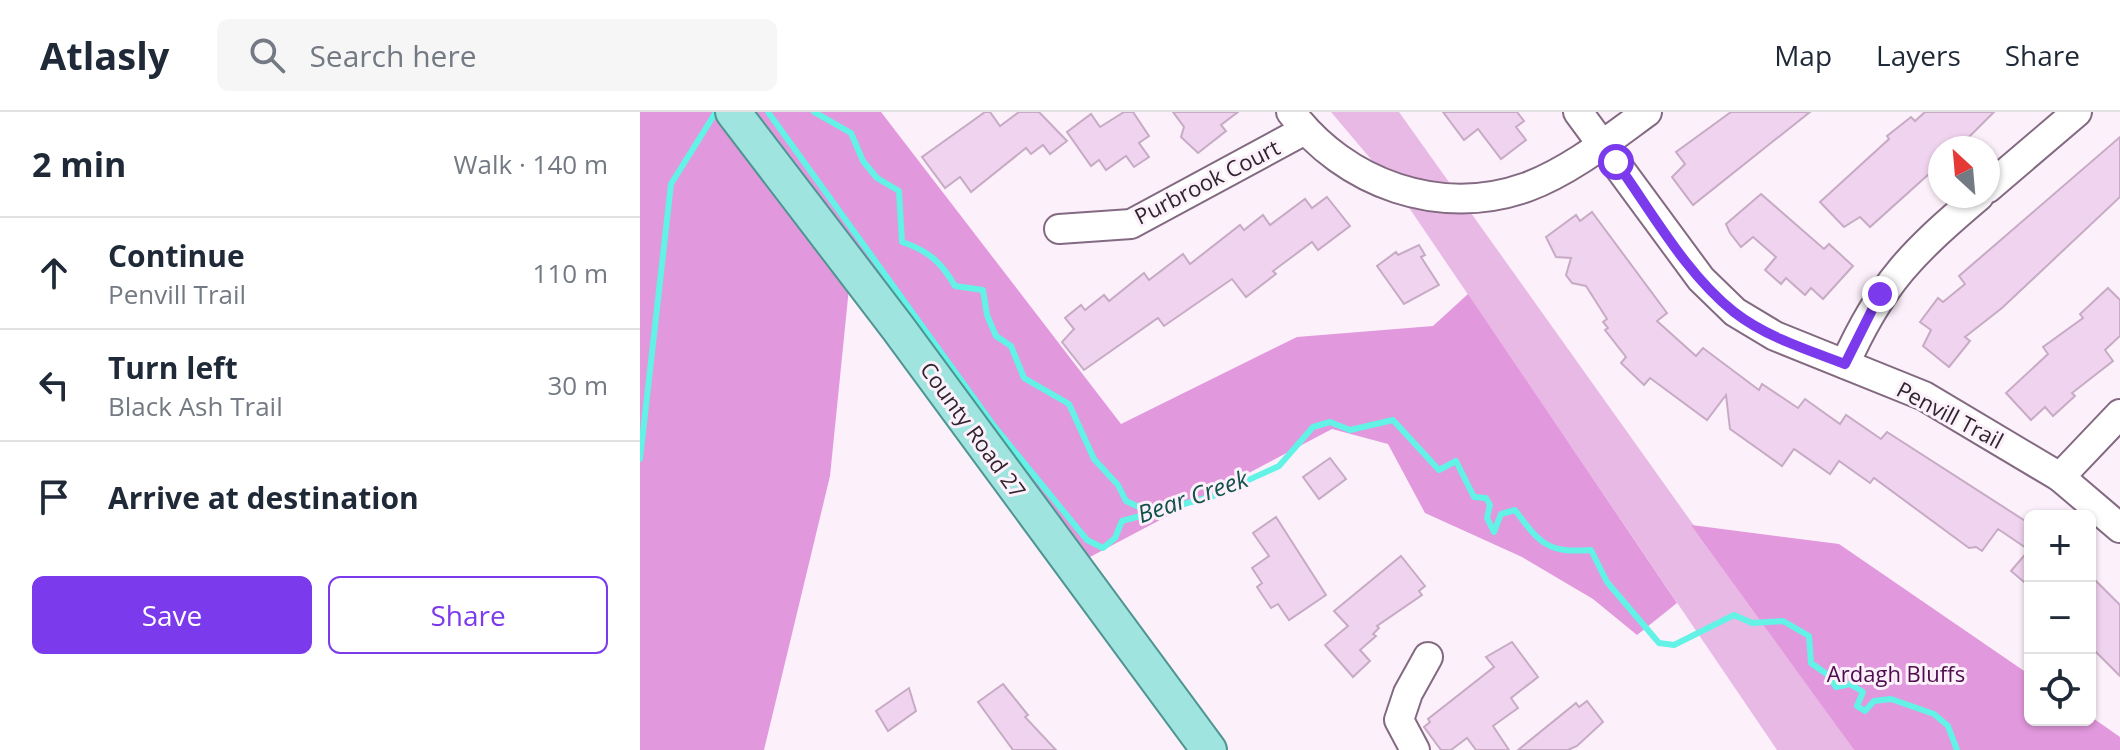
<!DOCTYPE html>
<meta charset="utf-8">
<style>
:root{--surface:#fff;--page:#f6f6f7;--text:#1f2937;--muted:#747a83;--line:#e0e1e3;--accent:#7c3aed}
body{margin:0;font-family:"Open Sans",sans-serif;background:var(--page);color:var(--text)}
.controls{position:absolute;right:24px;bottom:24px;display:grid;overflow:hidden;border-radius:12px;box-shadow:0 2px 6px #0004}
.controls button{width:72px;height:72px;display:grid;place-items:center;padding:0;border:0;border-bottom:2px solid var(--line);background:var(--surface);color:var(--text);font:40px sans-serif}
.compass{position:absolute;left:1288px;top:24px;width:72px;height:72px;border-radius:50%;background:var(--surface);box-shadow:0 2px 6px #0004;rotate:334deg}
.stop{position:absolute;width:24px;height:24px;margin:-18px;border:6px solid #7c3aed;border-radius:50%;background:#fff}
.stop.end{background:#7c3aed;border-color:#fff;box-shadow:0 2px 8px #0008}
.list{margin:0;padding:0;list-style:none}
h2{display:flex;justify-content:space-between;align-items:center;height:104px;margin:0;padding:0 32px;font-size:34px}
h2 small{font-size:26px;font-weight:400;color:var(--muted)}
.list li{display:grid;grid-template-columns:52px 1fr auto;gap:24px;align-items:center;box-sizing:border-box;height:112px;padding:0 32px;border-top:2px solid var(--line)}
.list b{display:block;font-size:30px;white-space:nowrap}
.list p{margin:0;font-size:26px;white-space:nowrap;color:var(--muted)}
.list em{font-size:26px;font-style:normal;color:var(--muted)}
.actions{display:flex;gap:16px;padding:24px 32px}
.actions a{flex:1;padding:18px 0;border:2px solid var(--accent);border-radius:12px;text-align:center;font-size:28px;color:var(--accent)}
.actions .main{background:var(--accent);color:#fff}
.icon{flex:none;width:44px;height:44px;fill:none;stroke:currentColor;stroke-width:2;stroke-linecap:round;stroke-linejoin:round}
.map{position:relative;flex:none;width:1480px;height:638px;overflow:hidden}
header{display:flex;align-items:center;gap:48px;box-sizing:border-box;height:112px;padding:0 40px;background:var(--surface);border-bottom:2px solid var(--line)}
header strong{font-size:38px}
nav{display:flex;gap:44px;margin-inline-start:auto;font-size:28px}
.search{width:560px;height:72px;background:var(--page);display:flex;align-items:center;gap:20px;box-sizing:border-box;padding:0 28px;border-radius:12px;color:var(--muted);font-size:30px}
main{display:flex}
aside{flex:1;background:var(--surface)}
.map>svg:first-child{display:block}
.green{fill:#e9b9e5}
.forest{fill:#e298dd}
.lines{fill:none;stroke-linecap:round;stroke-linejoin:round}
.stream{stroke:#62f2e6;stroke-width:6}
.building{fill:#f0d3ee;stroke:#c7abc5;stroke-width:2}
.minor-casing{stroke:#836981;stroke-width:32}
.major-casing{stroke:#4f9592;stroke-width:38}
.minor{stroke:#fff;stroke-width:28}
.major{stroke:#9fe4de;stroke-width:34}
.route{stroke:#7c3aed;stroke-width:10}
.labels{text-anchor:middle;stroke-width:6;stroke-linejoin:round;paint-order:stroke}
.street-label{font-size:22px;fill:#30252f;stroke:#fcf0fa}
.park-label{font-size:22px;fill:#4f0d4d;stroke:#fcf0fa}
.water-label{font-size:24px;font-style:italic;fill:#12514c;stroke:#fcf0fa}
</style>
<header>
<strong>Atlasly</strong>
<div class="search"><svg class="icon" aria-label="search" viewBox="0 0 24 24"><circle cx="10" cy="10" r="6"/><path d="M15 15l6 6"/></svg>Search here</div>
<nav><a>Map</a><a>Layers</a><a>Share</a></nav>
</header>
<main>
<aside>
<h2>2 min<small>Walk · 140 m</small></h2>
<ul class="list">
<li><svg class="icon" aria-label="ahead" viewBox="0 0 24 24"><path d="M12 20V5M6 11l6-6 6 6"/></svg><div><b>Continue</b><p>Penvill Trail</p></div><em>110 m</em></li>
<li><svg class="icon" aria-label="left" viewBox="0 0 24 24"><path d="M17 20v-9H6M10 6l-5 5 5 5"/></svg><div><b>Turn left</b><p>Black Ash Trail</p></div><em>30 m</em></li>
<li><svg class="icon" aria-label="arrive" viewBox="0 0 24 24"><path d="M6 21V4h12l-3 4 3 4H6"/></svg><div><b>Arrive at destination</b></div></li>
</ul>
<div class="actions"><a class="main">Save</a><a>Share</a></div>
</aside>
<div class="map">
<svg width="1480" height="638" viewBox="0 0 1480 638">
<rect width="100%" height="100%" fill="#fcf0fa"/>
<polygon class="green" points="691,0 759,0 1214,638 1137,638 757,78"/>
<g class="forest">
<polygon points="0,0 241,0 481,312 657,225 793,214 828,182 1037,491 997,523 953,487 882,445 785,401 748,332 692,317 433,454 211,156 190,364 124,638 0,638"/>
<polygon points="1051,413 1199,432 1390,563 1390,608 1450,608 1450,604 1480,625 1480,638 1214,638"/>
</g>
<g class="lines">
<g class="stream">
<path d="M128 0 354 314 447 428 463 436 475 426 482 409 573 384 639 354 673 315 690 310 710 318 753 308 799 358 816 349 834 385 846 386 850 393 847 406 854 420 861 402 875 398C901 433 908 441 951 438L967 470 1019 531 1034 533 1094 503 1112 511 1143 509 1169 524 1171 551 1188 563 1196 575 1210 572 1223 580 1217 594 1225 599 1234 589 1251 587 1294 602 1308 614 1317 638"/>
<path d="M174 0 211 21 223 49 237 66 259 79 262 130C289 139 301 150 315 174L343 178 347 203 356 224 371 234 384 266 429 292 454 347 478 373 486 389 512 401"/>
<polyline points="0,347 31,72 76,0"/>
</g>
</g>
<g class="building">
<polygon points="345,0 350,0 360,14 379,0 399,0 427,29 410,42 403,33 391,42 386,36 331,80 320,65 305,76 282,45"/>
<polygon points="484,0 493,0 509,24 499,31 509,45 494,55 486,44 466,58 459,48 451,54 427,20 451,2 460,15"/>
<polygon points="533,0 598,0 581,13 586,19 558,41 541,25 544,15"/>
<polygon points="803,0 877,0 884,9 876,15 886,28 861,47 838,17 824,28"/>
<polygon points="1091,0 1170,0 1053,93 1032,65 1045,52 1036,40"/>
<polygon points="1285,0 1354,0 1318,36 1300,36 1300,52 1230,115 1220,105 1204,115 1180,90 1249,27 1247,24 1271,5 1275,9"/>
<polygon points="1480,25 1480,85 1362,196 1325,225 1330,229 1309,255 1283,234 1291,218 1280,210 1298,186 1303,190 1325,172 1319,164"/>
<polygon points="1121,82 1184,137 1189,132 1213,154 1183,187 1171,176 1165,183 1146,166 1141,172 1125,158 1136,145 1113,125 1101,135 1090,121 1086,112"/>
<polygon points="687,85 710,114 678,138 672,130 633,159 636,162 606,185 592,167 524,214 518,206 444,258 422,230 434,217 425,206 441,193 445,198 464,183 469,189 504,161 509,168 543,142 550,152 600,113 604,118 623,103 630,113 665,87 672,96"/>
<polygon points="952,100 1027,201 1017,209 1056,244 1063,236 1119,278 1122,272 1158,296 1165,287 1200,312 1206,303 1241,327 1247,320 1390,412 1390,475 1371,459 1389,438 1358,417 1342,439 1336,435 1329,436 1234,366 1230,371 1199,349 1190,362 1154,337 1142,354 1090,317 1086,283 1067,308 1010,266 1004,273 981,251 986,245 965,218 968,216 963,210 967,207 946,174 932,171 926,163 931,146 916,145 906,125 936,103 940,109"/>
<polygon points="779,133 785,143 781,145 799,173 764,192 737,154 756,140 758,143"/>
<polygon points="1468,176 1480,188 1480,224 1465,238 1473,249 1432,281 1435,284 1413,304 1405,295 1391,308 1366,281 1408,242 1403,235 1443,206 1440,202"/>
<polygon points="690,346 706,367 679,387 663,365"/>
<polygon points="636,405 686,483 649,508 638,492 631,496 617,475 622,471 612,456 629,444 613,421"/>
<polygon points="761,444 785,474 779,479 782,483 737,514 739,516 733,522 736,524 720,538 730,549 713,565 685,533 708,514 694,499"/>
<polygon points="1450,463 1480,493 1480,564 1450,534"/>
<polygon points="872,530 898,565 871,586 878,596 853,614 869,638 836,638 827,626 811,638 801,638 784,615 790,610 788,607 854,555 846,545"/>
<polygon points="363,572 388,603 385,605 416,638 373,638 338,590"/>
<polygon points="269,576 276,599 248,619 236,599"/>
<polygon points="947,589 963,610 937,634 928,638 878,638 936,591 939,595"/>
</g>
<g class="lines">
<g class="minor-casing">
<g id="minor">
<path d="M651 0C705 72 800 106 887 75 930 59 970 27 1007 0"/>
<polyline points="938,0 1061,167 1095,200 1135,224 1284,284 1420,365 1480,416"/>
<polyline points="1348,76 1437,0"/>
<polyline points="419,117 491,112 665,18"/>
<path d="M1205 252C1241 171 1273 140 1339 84"/>
<polyline points="1420,365 1480,302"/>
<polyline points="775,638 759,608 768,581 788,545"/>
</g>
</g>
<g class="major-casing">
<polyline id="major" points="93,0 258,216 569,638"/>
</g>
<use href="#minor" class="minor"/>
<use href="#major" class="major"/>
</g>
<g class="lines">
<path class="route" d="M976 50C1012 100 1046 162 1094 200 1126 225 1168 238 1205 252L1240 182"/>
</g>
<g class="labels">
<g class="street-label">
<text transform="translate(567 70) rotate(-27)" y="8">Purbrook Court</text>
<text transform="translate(1310 303) rotate(28)" y="8">Penvill Trail</text>
<text transform="translate(333 318) rotate(54)" y="8">County Road 27</text>
</g>
<g class="park-label">
<text x="1256" y="570">Ardagh Bluffs</text>
</g>
<g class="water-label">
<text transform="translate(553 385) rotate(-19)" y="8">Bear Creek</text>
</g>
</g>
</svg>
<div class="controls">
<button>+</button>
<button>−</button>
<button><svg class="icon" aria-label="locate" viewBox="0 0 24 24"><circle cx="12" cy="12" r="6"/><path d="M12 2v4M12 18v4M2 12h4M18 12h4"/></svg></button>
</div>
<svg class="compass" viewBox="-18 -18 36 36"><path d="M0-13l5 13h-10z" fill="#e53935"/><path d="M0 13l5-13h-10z" fill="#747a83"/></svg>
<div class="stop" style="left:976px;top:50px"></div>
<div class="stop end" style="left:1240px;top:182px"></div>
</div>
</main>
